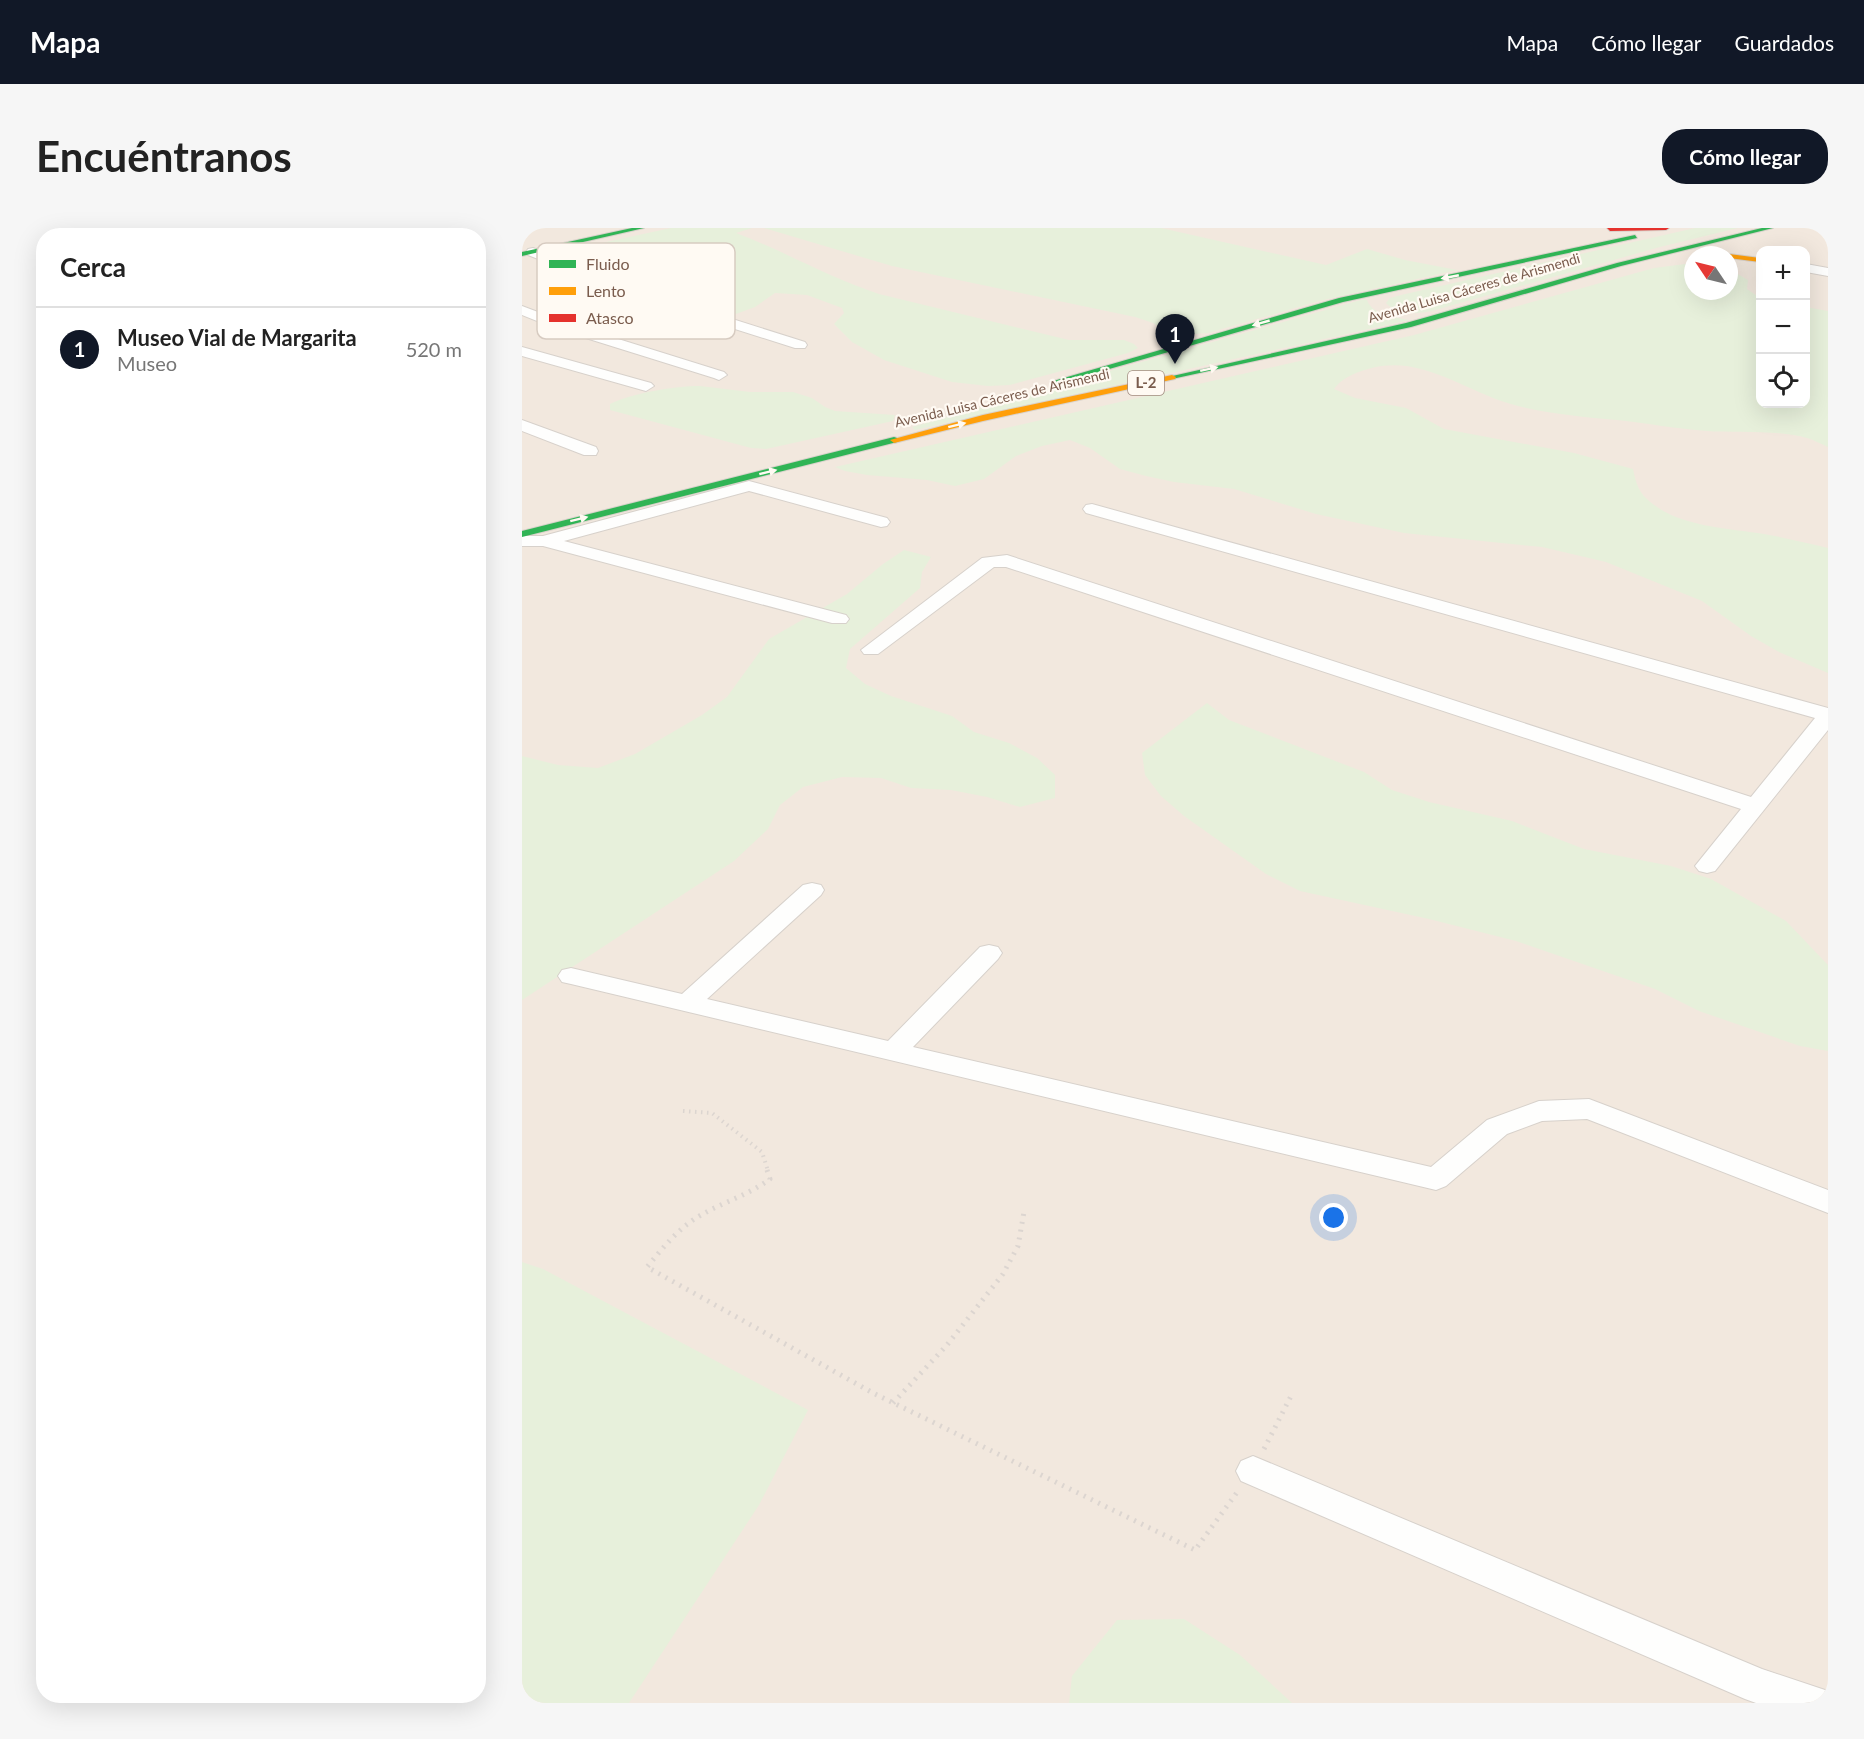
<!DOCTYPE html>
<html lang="es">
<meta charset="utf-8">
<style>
:root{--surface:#fff;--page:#f6f6f6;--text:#222;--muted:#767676;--line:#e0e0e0;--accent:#111827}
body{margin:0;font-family:Lato,sans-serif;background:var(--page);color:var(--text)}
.controls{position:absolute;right:18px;top:18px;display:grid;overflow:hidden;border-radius:12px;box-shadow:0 6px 24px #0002}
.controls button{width:54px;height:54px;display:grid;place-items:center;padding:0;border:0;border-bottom:2px solid var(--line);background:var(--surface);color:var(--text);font:30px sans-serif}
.compass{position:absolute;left:1162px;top:18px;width:54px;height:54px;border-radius:50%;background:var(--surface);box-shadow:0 6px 24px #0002;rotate:305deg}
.you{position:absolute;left:812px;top:990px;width:21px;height:21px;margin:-15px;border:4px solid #fff;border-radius:50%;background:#1a73e8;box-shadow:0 0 0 9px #1a73e833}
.badge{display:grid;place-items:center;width:39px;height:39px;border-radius:50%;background:var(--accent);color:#fff;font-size:20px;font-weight:700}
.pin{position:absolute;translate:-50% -50px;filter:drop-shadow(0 2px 3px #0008)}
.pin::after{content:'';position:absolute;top:32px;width:21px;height:18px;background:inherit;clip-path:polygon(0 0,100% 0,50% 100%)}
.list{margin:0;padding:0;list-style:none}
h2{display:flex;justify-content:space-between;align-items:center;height:78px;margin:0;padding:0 24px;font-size:26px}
h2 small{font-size:20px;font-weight:400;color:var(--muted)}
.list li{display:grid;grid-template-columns:39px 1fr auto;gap:18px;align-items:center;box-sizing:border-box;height:84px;padding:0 24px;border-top:2px solid var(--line)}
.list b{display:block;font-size:22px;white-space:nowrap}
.list p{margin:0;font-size:20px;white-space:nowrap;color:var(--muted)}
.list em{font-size:20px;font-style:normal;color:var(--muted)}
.icon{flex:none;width:33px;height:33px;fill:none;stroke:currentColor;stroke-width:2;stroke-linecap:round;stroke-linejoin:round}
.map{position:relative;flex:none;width:1306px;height:1475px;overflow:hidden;border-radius:24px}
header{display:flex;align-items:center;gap:36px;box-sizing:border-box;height:84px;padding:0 30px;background:var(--accent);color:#fff}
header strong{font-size:28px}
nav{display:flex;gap:33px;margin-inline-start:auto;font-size:21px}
.intro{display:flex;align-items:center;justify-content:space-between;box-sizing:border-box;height:144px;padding:0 36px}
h1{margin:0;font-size:42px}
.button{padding:15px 27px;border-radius:24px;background:var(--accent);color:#fff;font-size:21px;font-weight:700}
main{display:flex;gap:36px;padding:0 36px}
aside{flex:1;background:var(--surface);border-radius:24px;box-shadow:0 6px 24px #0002}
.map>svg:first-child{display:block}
.residential{fill:#f2e8de;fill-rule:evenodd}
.green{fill:#e7f0db}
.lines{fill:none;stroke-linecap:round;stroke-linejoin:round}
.street-casing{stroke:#d7d1cb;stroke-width:2}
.fast-casing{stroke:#d9d2cb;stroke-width:2}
.slow-casing{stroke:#d9d2cb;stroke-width:2}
.jam-casing{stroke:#d9d2cb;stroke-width:2}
.path-far1{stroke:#dcd5d0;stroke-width:4;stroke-dasharray:1.5 4.5;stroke-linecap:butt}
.path{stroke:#dcd5d0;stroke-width:5;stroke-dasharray:2 6;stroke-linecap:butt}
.street{fill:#fefefd;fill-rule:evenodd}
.fast{fill:#30b455;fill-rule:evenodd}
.slow{fill:#ff9f0a;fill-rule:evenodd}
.jam{fill:#e5322d;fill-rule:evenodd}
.oneway{fill:#fffaf3}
.labels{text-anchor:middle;stroke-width:4.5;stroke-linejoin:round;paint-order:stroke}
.far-street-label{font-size:14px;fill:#7a5c4d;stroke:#fffaf3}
.shield{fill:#fffaf3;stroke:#a28b7f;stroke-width:1.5}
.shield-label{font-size:15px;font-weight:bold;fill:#7a5c4d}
.key{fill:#fffaf3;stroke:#d7cbc1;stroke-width:1.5}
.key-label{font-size:16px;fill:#7a5c4d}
</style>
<header>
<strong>Mapa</strong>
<nav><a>Mapa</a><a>Cómo llegar</a><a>Guardados</a></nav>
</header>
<div class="intro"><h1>Encuéntranos</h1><a class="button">Cómo llegar</a></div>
<main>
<aside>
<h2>Cerca<small></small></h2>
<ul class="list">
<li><span class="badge">1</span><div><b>Museo Vial de Margarita</b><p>Museo</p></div><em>520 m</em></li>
</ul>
</aside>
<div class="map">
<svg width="1306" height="1475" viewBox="0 0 1306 1475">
<rect width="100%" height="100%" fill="#f9f5f0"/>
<path class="residential" d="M0 0H1306V1475H0ZM1238 22H1284V176H1238ZM1171 27H1207V63H1171Z"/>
<g class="green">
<path d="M149 0H230L214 5C262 23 308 50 357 66L547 112H602L612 116 616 120 606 125 488 157 466 158 430 154 362 132 330 114 312 96 322 85 320 80 285 67 253 65 233 79 203 90 173 80 47 22Z"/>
<polygon points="242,0 639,0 804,37 845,21 883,32 935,42 797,73 686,105 656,107 643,103 631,95 613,89 370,38"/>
<path d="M1173 0H1216L1138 19 910 83C896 86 874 87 864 75L868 70 879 67Z"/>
<path d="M1171 35V63H1207V41L1226 52 1225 61 1238 70V176H1284V79L1306 83V219C1299 216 1292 212 1285 210 1261 202 1213 205 1185 203 1155 201 1125 195 1095 192 1062 189 1029 186 996 178 945 166 901 125 846 141 832 145 820 150 812 161L833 170 884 180 922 201 1052 225 1111 241C1113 251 1116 263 1124 270 1153 299 1205 300 1242 306 1264 310 1285 315 1306 320V445L1257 424 1229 408 1180 373 1084 334 1020 319 882 305 794 286 712 261 652 254 624 248 598 241 568 220 548 212 520 218 494 228 462 251 433 258 405 252 345 247 323 243 313 239 892 107 1132 40Z"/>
<path d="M839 72H845C850 87 873 89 887 92L393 202 390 199Z"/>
<path d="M178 158 228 164H271L290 170 303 179 313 183 373 187 371 193 244 221 229 220 88 182V176C111 165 152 158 178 158Z"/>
<polygon points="382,322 409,329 400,344 398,360 328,421 324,440 343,456 369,468 430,488 452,504 487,515 515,530 533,547 533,570 498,579 465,569 429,562 389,560 359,550 320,549 281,559 258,577 246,601 212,633 0,772 0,528 36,537 76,540 113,526 180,487 205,469 247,411 325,366 361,336"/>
<polygon points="685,475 707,492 842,544 870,562 907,574 990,593 1062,621 1149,638 1189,651 1264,693 1306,737 1306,823 1278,818 1177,783 1133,761 994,713 907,691 778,663 744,646 662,588 639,568 623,547 620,525"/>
<polygon points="0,1034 21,1041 286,1182 237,1277 107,1475 0,1475"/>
<polygon points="662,1391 718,1427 770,1475 547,1475 550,1448 595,1392"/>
</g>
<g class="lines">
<g class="street-casing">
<g id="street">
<polygon points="11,20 122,63 283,114 285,117 283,120 273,120 112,69 6,27 4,24 6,21"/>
<polygon points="1284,36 1306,40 1306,48 1284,44"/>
<polygon points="0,78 45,95 202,144 205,147 197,152 192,150 35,101 0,87"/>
<polygon points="0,119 129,155 132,158 124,163 0,128"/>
<polygon points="0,192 74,219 76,223 74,227 62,227 0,203"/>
<polygon points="227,253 365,290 368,294 365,298 359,299 227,263 42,313 324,387 327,391 324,395 310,395 21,318 0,318 0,308 21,308"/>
<polygon points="570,276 1306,480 1306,502 1193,643 1185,645 1177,643 1173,638 1219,581 484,339 472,339 356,426 342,426 339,422 460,330 485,327 1229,569 1293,490 564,285 561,281 564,277"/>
<polygon points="290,655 299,657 302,662 299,667 185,771 366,813 458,719 467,717 476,719 480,725 476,731 391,819 909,939 965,892 1017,873 1067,871 1306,962 1306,985 1065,891 1020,893 985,906 924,958 914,962 49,756 40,754 36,748 40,742 49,740 160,766 281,657"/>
<polygon points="731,1228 1240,1441 1303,1462 1306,1475 1234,1475 1223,1471 719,1253 714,1243 719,1233"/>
</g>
</g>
<g class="fast-casing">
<g id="fast">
<polygon points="110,0 122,0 0,28 0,24"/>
<polygon points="1240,0 1251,0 1099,38 889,99 650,151 646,149 884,95 1095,35"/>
<polygon points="1113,7 1115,10 821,74 535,156 528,154 817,70"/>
<polygon points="372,209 375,210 375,214 0,309 0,303"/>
</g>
</g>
<g class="slow-casing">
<g id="slow">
<polygon points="1207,26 1238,30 1238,34 1207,30 1207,27 1204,27"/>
<polygon points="650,147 654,149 653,151 461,193 372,215 368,212 461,187"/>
</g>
</g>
<g class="jam-casing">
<polygon id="jam" points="1085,0 1147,0 1144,2 1088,3"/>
</g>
<polyline class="path-far1" points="161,883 190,885 240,924 246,943"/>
<g class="path">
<path d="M245 942 248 951C225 968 198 975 174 990 154 1003 140 1021 125 1039L351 1165 673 1322 716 1263"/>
<polyline points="371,1175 425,1117 481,1046 496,1018 502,984"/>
<polyline points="742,1221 769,1168"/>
</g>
<use href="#street" class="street"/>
<use href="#fast" class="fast"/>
<use href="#slow" class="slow"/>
<use href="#jam" class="jam"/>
</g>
<defs><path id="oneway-solid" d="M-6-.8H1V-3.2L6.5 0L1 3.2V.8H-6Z" transform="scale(1.5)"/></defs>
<g class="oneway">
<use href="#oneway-solid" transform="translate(928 49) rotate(169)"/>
<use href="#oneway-solid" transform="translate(739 95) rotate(164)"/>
<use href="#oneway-solid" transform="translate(687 141) rotate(-12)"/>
<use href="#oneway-solid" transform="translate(435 197) rotate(-14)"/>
<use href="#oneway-solid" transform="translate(246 244) rotate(-14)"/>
<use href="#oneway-solid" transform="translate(57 291) rotate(-14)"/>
</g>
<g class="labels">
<g class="far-street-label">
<text transform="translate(952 60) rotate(-16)" y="5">Avenida Luisa Cáceres de Arismendi</text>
<text transform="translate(480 170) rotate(-13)" y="5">Avenida Luisa Cáceres de Arismendi</text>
</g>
<rect class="shield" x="606" y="143" width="36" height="24" rx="4.5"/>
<g class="shield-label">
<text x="624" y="160">L-2</text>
</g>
</g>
<rect x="15" y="15" width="198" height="96" rx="9" class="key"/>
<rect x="27" y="32" width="27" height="8" fill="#30b455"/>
<rect x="27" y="59" width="27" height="8" fill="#ff9f0a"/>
<rect x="27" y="86" width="27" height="8" fill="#e5322d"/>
<g class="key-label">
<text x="64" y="42">Fluido</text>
<text x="64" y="69">Lento</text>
<text x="64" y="96">Atasco</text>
</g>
</svg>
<div class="controls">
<button>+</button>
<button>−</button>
<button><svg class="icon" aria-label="locate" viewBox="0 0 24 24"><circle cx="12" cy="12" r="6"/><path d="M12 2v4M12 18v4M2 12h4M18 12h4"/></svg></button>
</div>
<svg class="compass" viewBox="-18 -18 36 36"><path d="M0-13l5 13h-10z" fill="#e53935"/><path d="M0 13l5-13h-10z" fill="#767676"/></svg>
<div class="you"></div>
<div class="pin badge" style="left:653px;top:136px">1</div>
</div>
</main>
